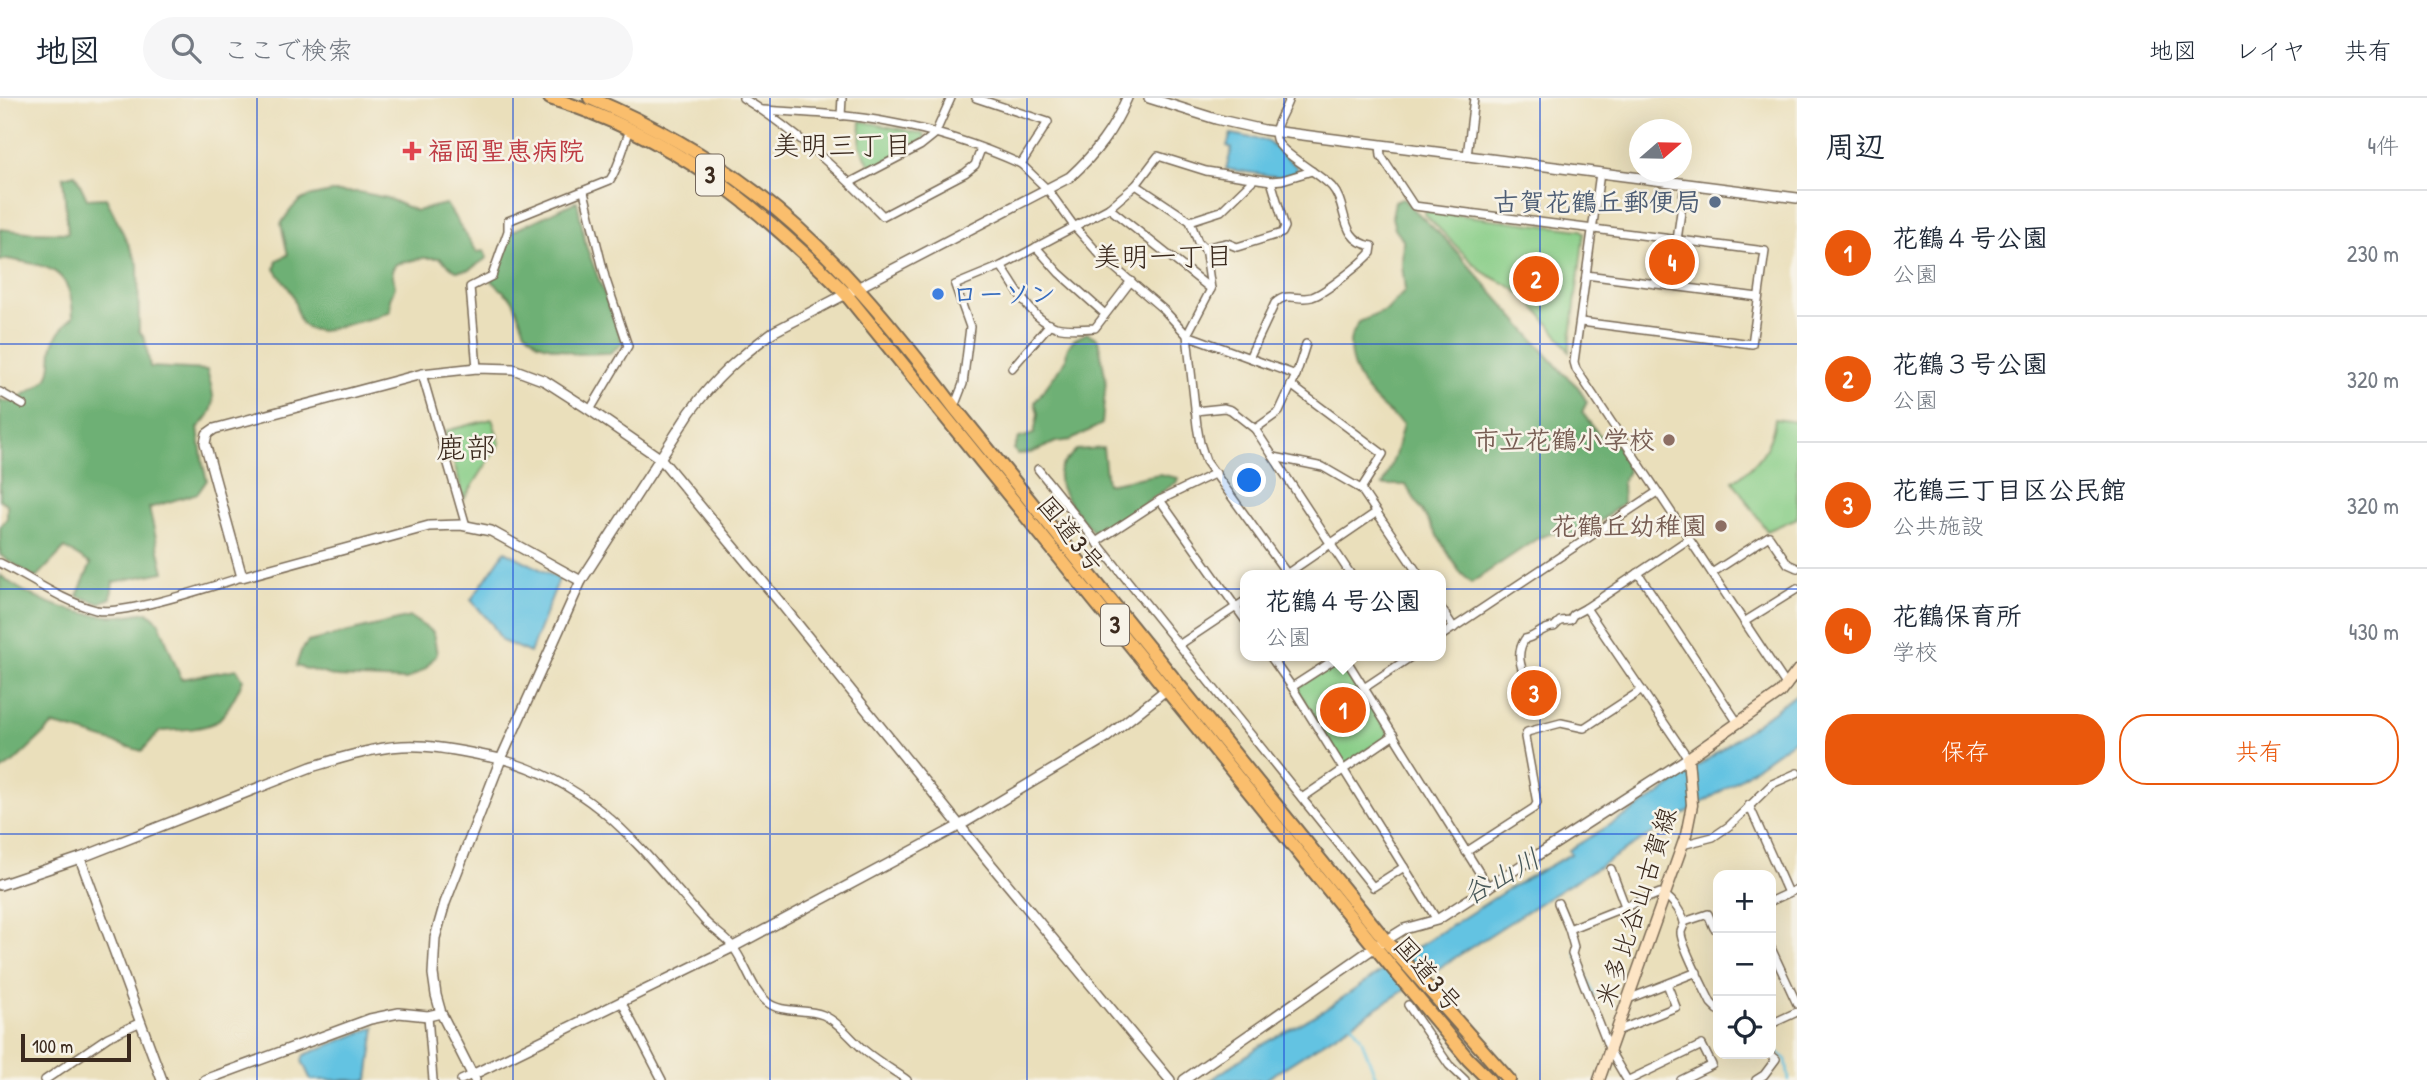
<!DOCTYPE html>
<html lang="ja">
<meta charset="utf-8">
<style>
:root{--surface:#fff;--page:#f6f6f7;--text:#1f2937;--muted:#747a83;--line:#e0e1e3;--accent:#ea580c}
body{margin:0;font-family:"Patrick Hand","Klee One",sans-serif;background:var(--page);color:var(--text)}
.controls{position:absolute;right:21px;bottom:21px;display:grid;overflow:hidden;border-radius:14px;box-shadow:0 7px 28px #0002}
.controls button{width:63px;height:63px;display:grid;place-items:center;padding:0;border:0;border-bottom:2px solid var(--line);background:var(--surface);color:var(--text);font:35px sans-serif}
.compass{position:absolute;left:1629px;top:21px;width:63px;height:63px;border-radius:50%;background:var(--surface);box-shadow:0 7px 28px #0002;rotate:70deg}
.scale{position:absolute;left:21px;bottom:18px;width:110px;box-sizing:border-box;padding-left:7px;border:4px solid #3b2a1e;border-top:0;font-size:19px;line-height:24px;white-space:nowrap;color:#3b2a1e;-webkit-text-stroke:5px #f7f3e8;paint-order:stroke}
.you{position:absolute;left:1250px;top:383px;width:24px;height:24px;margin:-18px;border:5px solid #fff;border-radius:50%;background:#1a73e8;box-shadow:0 0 0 10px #1a73e833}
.badge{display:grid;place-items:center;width:46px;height:46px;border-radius:50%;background:var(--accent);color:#fff;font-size:23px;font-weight:700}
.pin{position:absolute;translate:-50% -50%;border:4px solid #fff;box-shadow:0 2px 7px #0006}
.popup{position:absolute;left:1240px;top:472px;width:206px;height:91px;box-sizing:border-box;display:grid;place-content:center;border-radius:14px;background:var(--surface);filter:drop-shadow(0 2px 5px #0005);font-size:23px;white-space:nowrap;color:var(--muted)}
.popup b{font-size:26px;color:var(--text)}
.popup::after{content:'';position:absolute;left:50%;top:100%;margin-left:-14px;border:14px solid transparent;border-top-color:var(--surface)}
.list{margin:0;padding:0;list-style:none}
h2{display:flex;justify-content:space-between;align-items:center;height:91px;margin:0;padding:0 28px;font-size:30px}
h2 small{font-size:23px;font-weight:400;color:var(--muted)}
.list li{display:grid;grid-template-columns:46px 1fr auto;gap:21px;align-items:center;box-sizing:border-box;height:126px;padding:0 28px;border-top:2px solid var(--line)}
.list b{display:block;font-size:26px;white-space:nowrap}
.list p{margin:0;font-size:23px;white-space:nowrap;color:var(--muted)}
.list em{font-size:23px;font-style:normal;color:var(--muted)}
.actions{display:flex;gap:14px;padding:21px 28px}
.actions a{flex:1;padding:16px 0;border:2px solid var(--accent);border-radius:28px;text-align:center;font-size:24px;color:var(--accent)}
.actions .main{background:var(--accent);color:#fff}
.icon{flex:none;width:38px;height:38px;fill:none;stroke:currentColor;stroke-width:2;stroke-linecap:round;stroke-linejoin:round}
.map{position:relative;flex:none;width:1797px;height:982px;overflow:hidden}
header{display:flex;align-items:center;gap:42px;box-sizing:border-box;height:98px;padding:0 35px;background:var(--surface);border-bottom:2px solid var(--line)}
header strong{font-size:33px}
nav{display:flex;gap:38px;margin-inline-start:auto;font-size:24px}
.search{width:490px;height:63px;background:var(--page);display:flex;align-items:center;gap:18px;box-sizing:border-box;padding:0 24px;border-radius:38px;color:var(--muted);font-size:26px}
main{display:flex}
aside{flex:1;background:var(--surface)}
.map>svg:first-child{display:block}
.green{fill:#88cd87;stroke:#627c52;stroke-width:2}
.forest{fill:#6eb074;stroke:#546d49;stroke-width:2}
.water{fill:#64c3e2;stroke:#507680;stroke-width:2}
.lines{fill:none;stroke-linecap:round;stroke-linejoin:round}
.stream{stroke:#64c3e2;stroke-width:2.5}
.minor-casing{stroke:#786955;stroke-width:10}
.tertiary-casing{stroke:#786955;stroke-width:12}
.secondary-casing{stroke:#786955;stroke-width:13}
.trunk-casing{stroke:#786955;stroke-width:16}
.minor{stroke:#fff;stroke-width:7}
.tertiary{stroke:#fff;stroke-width:9}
.secondary{stroke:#fde5c5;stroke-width:10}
.trunk{stroke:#fabe6d;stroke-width:12}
.grid{fill:none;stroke:#1d4ed8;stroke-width:2;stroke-opacity:0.55}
.health-dot{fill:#e0444e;stroke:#f7f3e8;stroke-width:2.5}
.service-dot{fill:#5c6f8a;stroke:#f7f3e8;stroke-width:2.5}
.shop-dot{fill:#3f7fe0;stroke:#f7f3e8;stroke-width:2.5}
.education-dot{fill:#8d6e63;stroke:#f7f3e8;stroke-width:2.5}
.labels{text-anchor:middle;stroke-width:5;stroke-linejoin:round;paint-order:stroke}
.shield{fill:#f7f3e8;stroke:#73665b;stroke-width:2}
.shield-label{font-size:24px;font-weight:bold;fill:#3b2a1e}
.health-label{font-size:26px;font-weight:bold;fill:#be3a42;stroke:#f7f3e8;text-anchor:start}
.service-label{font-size:26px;font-weight:bold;fill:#4e5e75;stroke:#f7f3e8;text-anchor:end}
.shop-label{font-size:26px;font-weight:bold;fill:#366cbe;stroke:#f7f3e8;text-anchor:start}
.education-label{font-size:26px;font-weight:bold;fill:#785e54;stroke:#f7f3e8;text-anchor:end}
.street-label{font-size:26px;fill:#3b2a1e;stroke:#f7f3e8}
.neighbourhood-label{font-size:28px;fill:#3b2a1e;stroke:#f7f3e8}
.water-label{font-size:28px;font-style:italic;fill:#475859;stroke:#f7f3e8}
.quarter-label{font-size:30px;fill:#3b2a1e;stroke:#f7f3e8}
</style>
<header>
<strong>地図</strong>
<div class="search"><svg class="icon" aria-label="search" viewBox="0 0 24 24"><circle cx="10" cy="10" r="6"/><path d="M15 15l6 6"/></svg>ここで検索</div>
<nav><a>地図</a><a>レイヤ</a><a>共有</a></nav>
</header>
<main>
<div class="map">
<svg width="1797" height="982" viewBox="0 0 1797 982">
<rect width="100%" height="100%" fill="#f7f3e8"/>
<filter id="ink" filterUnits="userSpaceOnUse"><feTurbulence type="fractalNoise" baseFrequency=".0143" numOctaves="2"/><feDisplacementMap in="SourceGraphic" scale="14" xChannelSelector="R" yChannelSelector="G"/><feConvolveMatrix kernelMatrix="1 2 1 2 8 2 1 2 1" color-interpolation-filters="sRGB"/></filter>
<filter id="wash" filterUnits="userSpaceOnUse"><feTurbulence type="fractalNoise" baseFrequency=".00686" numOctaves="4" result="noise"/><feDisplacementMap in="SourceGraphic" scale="28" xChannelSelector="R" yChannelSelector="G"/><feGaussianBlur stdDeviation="1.57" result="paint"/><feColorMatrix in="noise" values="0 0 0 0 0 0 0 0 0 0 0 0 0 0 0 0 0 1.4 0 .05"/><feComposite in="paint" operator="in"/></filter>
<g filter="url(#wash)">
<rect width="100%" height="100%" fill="#eadfbb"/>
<g class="green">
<polygon points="861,23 924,36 925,40 918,46 871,70 860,47"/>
<path d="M1426 113 1581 132 1584 135 1569 254C1559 236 1528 199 1511 189 1502 183 1491 180 1482 173 1462 156 1444 134 1424 116Z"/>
<polygon points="492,321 500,345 464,401 445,333"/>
<path d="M1775 321 1797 324V420L1767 433 1733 383C1758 367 1771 350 1775 321Z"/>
<polygon points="1340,562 1343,562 1388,634 1388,638 1347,665 1343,665 1298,592 1298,589"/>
</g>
<g class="forest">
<path d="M75 76 87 101 106 100 138 166 139 233 145 241 150 269 207 272C214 299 220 310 198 330L203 367 207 382 198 395 149 410 164 474 113 484 111 500 99 505 77 498 91 466 65 450 36 480 0 457V429L7 420V406L0 402V301L5 304 15 303C24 294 41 290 47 280 52 271 51 262 52 252 54 240 63 227 73 219 72 170 49 168 7 161L0 163V131L28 134 68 135 63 79Z"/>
<path d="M332 94H359L387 100 416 113 446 106 477 154 484 153 487 160 469 172 456 173 440 160H423L396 166 392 172 395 189 390 201 391 213 376 219 322 233C291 231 301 213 291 194 286 186 280 179 275 171L277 162 288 157 281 126C298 99 301 100 332 94Z"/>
<path d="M1402 100 1449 145 1563 275 1578 289 1587 304 1582 314 1606 346 1618 348 1628 373 1622 384 1623 405 1602 422 1576 437 1553 435 1538 440 1471 485 1459 473 1406 387H1383L1395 358 1403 326C1376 305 1349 282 1350 244 1350 238 1356 230 1359 224L1387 212 1405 193 1402 167 1403 142 1395 131 1392 119 1395 103Z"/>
<polygon points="577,103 586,148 623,245 610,255 575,256 538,245 525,233 513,202 492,183 503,148 513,133"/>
<polygon points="1087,235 1098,241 1106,282 1102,326 1071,342 1056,344 1031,355 1017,356 1014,351 1019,340 1034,336 1038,316 1035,304 1066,262 1067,251 1073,242"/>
<path d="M1103 350 1107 386 1159 376 1178 380 1177 384 1096 437C1084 423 1056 395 1059 375 1060 366 1070 359 1076 352Z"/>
<path d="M0 477C29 501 73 517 111 518 123 519 136 515 148 514L159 524 181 581 237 571 243 581C239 592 225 618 216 624 200 632 177 632 160 633L142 653C112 645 84 633 53 627L14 664 0 673Z"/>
<polygon points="410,519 433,534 437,556 425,571 406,582 337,579 296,568 301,553 308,544"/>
</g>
<g class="water">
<polygon points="1231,36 1267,43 1297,69 1297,73 1280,79 1226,71 1232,50 1227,48"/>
<polygon points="505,453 559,481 530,555 502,543 492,526 471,502"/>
<polygon points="1797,596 1797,640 1731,687 1543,803 1265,982 1211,982 1260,948 1326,911 1410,854 1513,788 1571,756 1569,752 1659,697"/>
<polygon points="375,929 368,982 311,982 302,963 304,957"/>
</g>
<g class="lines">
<g class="stream">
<polyline points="1576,854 1594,897"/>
<polyline points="1352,925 1361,940 1377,982"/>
<polyline points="1771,947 1786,962 1789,982"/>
</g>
</g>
</g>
<g filter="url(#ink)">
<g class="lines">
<g class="minor-casing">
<g id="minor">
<path d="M743 0C795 32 840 74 883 118L965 75 975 67 981 51"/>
<path d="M763 12C804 15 846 16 887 24 932 32 979 47 1021 66L1048 24 976 0"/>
<polyline points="841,18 842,0"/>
<polyline points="1380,47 1381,58 1414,108 1765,153 1752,246 1581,224"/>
<polyline points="1467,58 1474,0"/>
<polyline points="1021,66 1048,92 1074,128 1101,158 1164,212 1187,237 1197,328 1200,345 1206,363 1288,477"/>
<polyline points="1600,75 1574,264 1576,271 1787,588"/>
<polyline points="851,84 920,48 935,36 951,0"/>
<polyline points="1136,87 1190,123 1221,113 1254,81"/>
<polyline points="584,94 605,179 628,248 590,312"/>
<polyline points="1109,110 1211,191"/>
<polyline points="1190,123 1198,144 1204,150 1206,156 1211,191 1187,237 1296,277"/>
<polyline points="1677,142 1685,86"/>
<polyline points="1036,149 1059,175 1105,216"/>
<polyline points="1204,150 1227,145 1237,149 1282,135 1285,129 1271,83"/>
<path d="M1001 168C1015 188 1031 222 1056 229 1068 232 1082 231 1095 230L1131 183"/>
<polyline points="1586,177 1758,199"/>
<path d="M1250 258 1275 205C1288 193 1297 203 1312 199 1325 195 1362 165 1371 155L1372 148C1338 142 1349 108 1332 89 1320 76 1286 58 1278 45 1269 32 1286 13 1289 0"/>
<path d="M477 270 470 189 492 178 508 133V123L610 82C620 67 623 49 630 32"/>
<polyline points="1012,270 1050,226"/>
<polyline points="422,276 466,428"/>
<polyline points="1291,287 1383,356 1361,391"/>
<polyline points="0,294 23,307"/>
<polyline points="954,309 963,286 970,229 955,187 1001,168 1109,110 1136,87 1158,58 1206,73 1271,83 1282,82 1312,73"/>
<polyline points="1195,313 1224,310 1231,312 1255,331 1351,477"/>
<polyline points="1255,331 1279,314 1296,277 1306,246"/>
<polyline points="1274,359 1323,369 1361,391 1419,477"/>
<polyline points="1038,371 1373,789 1404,769"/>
<polyline points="1160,402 1245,522"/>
<polyline points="1096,444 1160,402 1216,375"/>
<path d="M0 465C32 481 62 503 96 512 123 518 213 488 242 479"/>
<polyline points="1638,475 1738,625"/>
<polyline points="1712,475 1769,438 1788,466 1797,470"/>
<polyline points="1285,477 1377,414"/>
<polyline points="1441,510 1454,530"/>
<polyline points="1586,510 1688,660"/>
<polyline points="1744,524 1797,491"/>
<polyline points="1441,538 1657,394"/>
<polyline points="1179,547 1245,503"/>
<polyline points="1270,558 1292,589 1437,822"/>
<polyline points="1344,558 1489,790"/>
<path d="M1527 585C1521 569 1515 556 1525 541 1536 539 1542 529 1554 529L1560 523 1570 522 1573 517 1586 510 1689 441"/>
<polyline points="1292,589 1340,558"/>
<polyline points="1364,590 1412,558"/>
<path d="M501 661C597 687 640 750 702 820 711 831 725 838 733 849 746 866 751 890 767 904 781 916 806 910 823 917 839 924 851 941 864 952 877 963 893 972 907 982"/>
<polyline points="1302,700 1394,637"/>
<polyline points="1749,707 1788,795"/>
<polyline points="1682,747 1713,739 1729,728 1772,686 1797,675"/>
<polyline points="1466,754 1534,710 1537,705 1525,639 1527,634 1561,625 1584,630 1642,592"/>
<polyline points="1611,771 1625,808"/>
<polyline points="1771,803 1797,791"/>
<polyline points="1558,805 1569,831"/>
<polyline points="1684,824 1708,816 1714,830 1718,827"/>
<polyline points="1771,850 1797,906"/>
<polyline points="1628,901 1697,874"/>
<polyline points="621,903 662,982"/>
<polyline points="1408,907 1449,967 1465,982"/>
<polyline points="428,918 433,982"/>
<polyline points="1771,926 1797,914"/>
<polyline points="1617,933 1676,909 1667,886"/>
<polyline points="45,982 108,939 141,924"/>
<polyline points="461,982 472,977"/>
<path d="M1627 982 1610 953 1572 856 1574 849 1569 831 1660 795C1670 798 1681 813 1684 824 1685 827 1682 830 1681 834 1680 845 1705 892 1711 905L1718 912"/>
<polyline points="1629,982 1702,947 1712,967 1681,982"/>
<polyline points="1756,982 1764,977 1776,961 1770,956"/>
</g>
</g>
<g class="tertiary-casing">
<g id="tertiary">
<polyline points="1149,0 1216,21 1264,32 1797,100"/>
<polyline points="581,483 491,433 461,427 429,428 242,479 205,345 207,336 214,331 422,276 477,270 513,271 545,283 590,312 661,361 783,508 989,764 1170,982"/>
<polyline points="80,760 162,982"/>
<path d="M0 787 80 760 311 669C346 659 382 646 419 648 447 649 474 656 501 661"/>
<polyline points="472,977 733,849 959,728 1107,639 1167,591"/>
<polyline points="205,982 370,921 399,915 428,918 441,915"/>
<path d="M475 982 441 915 436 897 433 876 435 840 445 805 501 661 581 483 690 314C716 279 738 260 773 234L1070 79C1096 55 1113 33 1127 0"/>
<polyline points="1184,982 1375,849 1404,831 1437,822 1688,660"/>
</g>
</g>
<g class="secondary-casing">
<polyline id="secondary" points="1599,982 1686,737 1692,707 1688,660 1780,595 1797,573"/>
</g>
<g class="trunk-casing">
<g id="trunk">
<path d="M550 0C673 38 755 105 845 195L1375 849 1468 961 1489 982"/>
<path d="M590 0C649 25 705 56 756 95 833 154 896 232 954 309L1386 843 1509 982"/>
</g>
</g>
<use href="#minor" class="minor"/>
<use href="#tertiary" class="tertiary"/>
<use href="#secondary" class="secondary"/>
<use href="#trunk" class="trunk"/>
</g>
</g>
<path class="grid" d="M257 0V982M513 0V982M770 0V982M1027 0V982M1284 0V982M1540 0V982M0 246H1797M0 491H1797M0 736H1797"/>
<path class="health-dot" d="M408.5 42.5h7v7h7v7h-7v7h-7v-7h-7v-7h7z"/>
<circle class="service-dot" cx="1715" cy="104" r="7"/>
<circle class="shop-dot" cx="938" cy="196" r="7"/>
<g class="education-dot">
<circle cx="1669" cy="342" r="7"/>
<circle cx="1721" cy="428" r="7"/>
</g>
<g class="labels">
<g class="shield">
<rect x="696" y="56.5" width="28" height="41" rx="5"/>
<rect x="1101" y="506.5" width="28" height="41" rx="5"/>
</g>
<g class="shield-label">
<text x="710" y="85">3</text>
<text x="1115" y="535">3</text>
</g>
<g class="health-label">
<text x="428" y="62">福岡聖恵病院</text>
</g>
<g class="service-label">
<text x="1701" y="113">古賀花鶴丘郵便局</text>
</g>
<g class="shop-label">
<text x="952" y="205">ローソン</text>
</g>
<g class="education-label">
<text x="1655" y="351">市立花鶴小学校</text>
<text x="1707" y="437">花鶴丘幼稚園</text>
</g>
<g class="street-label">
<text transform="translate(1071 436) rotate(51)" y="9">国道3号</text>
<text transform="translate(1636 809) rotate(-72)" y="9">米多比谷山古賀線</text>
<text transform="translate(1428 876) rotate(50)" y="9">国道3号</text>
</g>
<g class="neighbourhood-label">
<text x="842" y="57">美明三丁目</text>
<text x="1163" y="168">美明一丁目</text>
</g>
<g class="water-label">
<text transform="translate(1501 778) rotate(-29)" y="10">谷山川</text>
</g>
<g class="quarter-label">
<text x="466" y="360">鹿部</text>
</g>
</g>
</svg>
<div class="controls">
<button>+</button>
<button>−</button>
<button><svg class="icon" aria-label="locate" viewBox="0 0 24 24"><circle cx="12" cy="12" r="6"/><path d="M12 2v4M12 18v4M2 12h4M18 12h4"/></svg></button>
</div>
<svg class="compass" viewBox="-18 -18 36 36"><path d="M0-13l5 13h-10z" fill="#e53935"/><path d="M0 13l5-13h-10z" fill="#747a83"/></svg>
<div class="scale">100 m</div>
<div class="you"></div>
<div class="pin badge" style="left:1343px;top:612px">1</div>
<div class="popup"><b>花鶴４号公園</b>公園</div>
<div class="pin badge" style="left:1536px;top:181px">2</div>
<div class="pin badge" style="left:1534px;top:595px">3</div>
<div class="pin badge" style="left:1672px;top:164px">4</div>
</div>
<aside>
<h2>周辺<small>4件</small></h2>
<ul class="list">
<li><span class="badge">1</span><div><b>花鶴４号公園</b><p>公園</p></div><em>230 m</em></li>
<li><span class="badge">2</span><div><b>花鶴３号公園</b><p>公園</p></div><em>320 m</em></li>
<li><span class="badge">3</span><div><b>花鶴三丁目区公民館</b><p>公共施設</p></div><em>320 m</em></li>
<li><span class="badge">4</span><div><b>花鶴保育所</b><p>学校</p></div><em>430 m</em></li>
</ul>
<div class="actions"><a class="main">保存</a><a>共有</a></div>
</aside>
</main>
